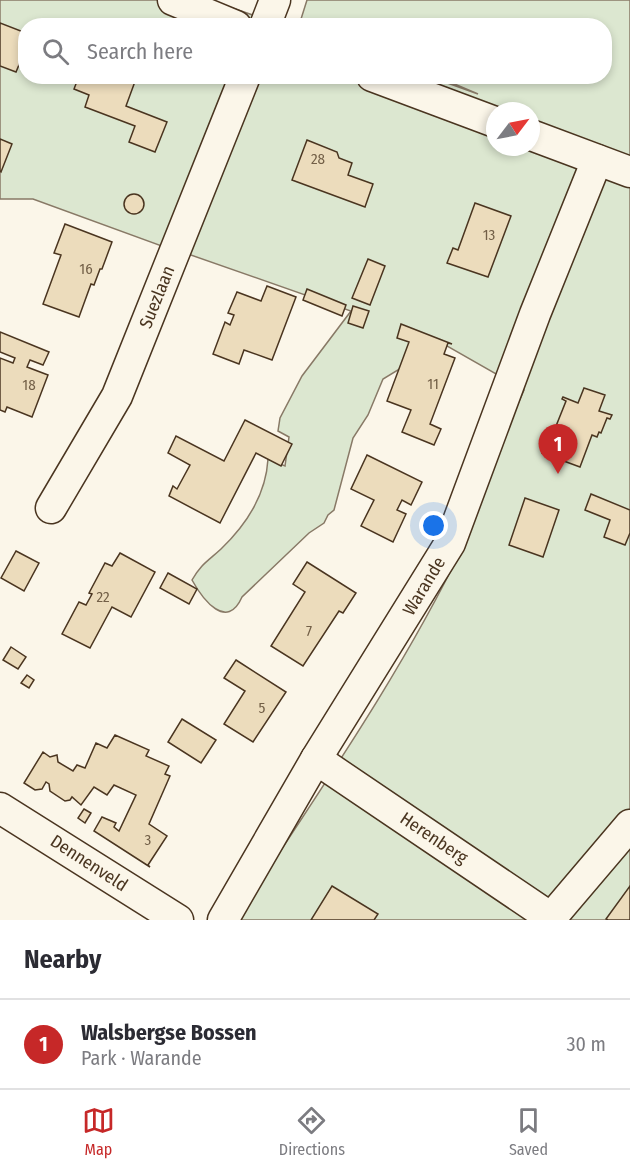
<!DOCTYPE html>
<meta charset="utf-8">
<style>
:root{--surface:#fff;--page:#f2f2f3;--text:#2b2b33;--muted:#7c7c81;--line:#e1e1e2;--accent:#c62828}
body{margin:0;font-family:"Fira Sans Condensed",sans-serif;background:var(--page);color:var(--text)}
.compass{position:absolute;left:486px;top:102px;width:54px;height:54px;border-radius:50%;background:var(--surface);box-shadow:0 3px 9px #0003;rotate:58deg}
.you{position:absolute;left:434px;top:526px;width:21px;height:21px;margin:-15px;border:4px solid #fff;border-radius:50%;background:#1a73e8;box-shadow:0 0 0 9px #1a73e833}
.badge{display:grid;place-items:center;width:39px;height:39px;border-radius:50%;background:var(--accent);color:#fff;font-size:20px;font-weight:700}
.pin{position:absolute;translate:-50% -50px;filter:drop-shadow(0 2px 3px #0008)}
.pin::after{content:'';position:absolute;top:32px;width:21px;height:18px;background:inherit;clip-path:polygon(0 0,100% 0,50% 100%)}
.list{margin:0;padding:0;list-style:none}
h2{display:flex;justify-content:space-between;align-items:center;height:78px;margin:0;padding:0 24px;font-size:26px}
h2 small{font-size:20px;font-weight:400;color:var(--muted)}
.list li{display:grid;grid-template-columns:39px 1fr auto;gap:18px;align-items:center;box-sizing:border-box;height:90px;padding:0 24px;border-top:2px solid var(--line)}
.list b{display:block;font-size:22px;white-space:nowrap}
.list p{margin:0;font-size:20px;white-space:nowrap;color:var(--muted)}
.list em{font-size:20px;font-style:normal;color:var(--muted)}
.icon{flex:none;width:33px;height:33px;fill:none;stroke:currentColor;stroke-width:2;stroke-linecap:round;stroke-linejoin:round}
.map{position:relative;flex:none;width:630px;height:920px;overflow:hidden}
.search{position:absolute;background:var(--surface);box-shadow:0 3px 9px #0003;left:18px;right:18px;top:18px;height:66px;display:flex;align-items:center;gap:15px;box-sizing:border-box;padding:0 21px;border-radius:24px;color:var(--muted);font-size:22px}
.sheet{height:168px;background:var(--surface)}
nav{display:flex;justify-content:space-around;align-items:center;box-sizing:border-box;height:84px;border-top:2px solid var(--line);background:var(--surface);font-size:16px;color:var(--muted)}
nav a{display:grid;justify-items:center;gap:3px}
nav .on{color:var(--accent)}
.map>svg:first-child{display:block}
.green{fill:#dce7d0;stroke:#887966;stroke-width:1.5;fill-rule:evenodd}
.building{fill:#ecdcbc;stroke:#4a3520;stroke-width:1.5}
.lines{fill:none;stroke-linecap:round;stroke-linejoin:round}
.minor-casing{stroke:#4a3520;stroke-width:33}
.minor{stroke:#fbf6e9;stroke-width:30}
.labels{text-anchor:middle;stroke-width:4.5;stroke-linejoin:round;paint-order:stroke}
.number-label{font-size:15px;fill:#725f47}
.street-label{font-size:18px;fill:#4a3520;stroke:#fbf6e9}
</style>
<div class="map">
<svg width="630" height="920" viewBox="0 0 630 920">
<rect width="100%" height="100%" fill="#fbf6e9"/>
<path class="green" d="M0 0H209L282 25 26 26V76H428L478 94 438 77 604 76V26L316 25 301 19 307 0H630V920H235C315 797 400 677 464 544L460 534 524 390 442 343 383 379 368 415 353 438 334 510 328 515 324 523 309 533 242 597C227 631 203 600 192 580 201 564 208 561 221 549 246 525 266 494 268 459L285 466 289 437 278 431 280 418 302 376 351 311 168 247 167 248 33 199H0ZM495 111H531V147H495Z"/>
<g class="building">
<polygon points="0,23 26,33 26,48 16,72 0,66"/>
<polygon points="79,76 137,76 126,106 167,122 155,152 129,142 135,126 85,107 89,95 74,89"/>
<polygon points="0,139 12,144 1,172 0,171"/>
<polygon points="307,140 337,152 339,158 352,163 348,175 373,184 365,207 292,180"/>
<circle cx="134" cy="204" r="10"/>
<polygon points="475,203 511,216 488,277 447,263 453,248 458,250"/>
<polygon points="65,224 112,242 102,269 100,269 94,285 91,284 79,317 43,304 61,255 54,253"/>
<polygon points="368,259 385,266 370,305 352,298"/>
<polygon points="267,286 296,297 272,360 244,350 239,364 213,354 225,322 230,325 234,315 228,313 237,292 261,301"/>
<polygon points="307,289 346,305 342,316 303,300"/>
<polygon points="353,306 369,311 363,328 348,323"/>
<polygon points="401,324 452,344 448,343 444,354 455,358 430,424 441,429 434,445 402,432 411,410 387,401 409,342 397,338"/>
<polygon points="0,332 49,352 43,365 30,360 27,367 48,375 32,417 7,407 5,412 0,410 0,358 13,363 15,358 0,352"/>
<polygon points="584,388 605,395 599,411 612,415 610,419 607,418 601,433 599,432 597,437 592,435 580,467 542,453 551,429 554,431 566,401 562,399 563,397 578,403"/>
<polygon points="245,420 292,444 281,466 256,453 220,523 169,496 173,486 177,489 190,465 168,453 176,436 224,461"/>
<polygon points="367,455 422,482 411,505 402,500 397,510 406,514 393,542 361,526 374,500 351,489"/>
<polygon points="591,494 630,510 630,533 625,545 604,537 610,520 585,510"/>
<polygon points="525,498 559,510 543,557 509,545"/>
<polygon points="16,551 39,563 24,591 1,578"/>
<polygon points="120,553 155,572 131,617 112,607 90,648 62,634 79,602 86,605 92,594 89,593 105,563 112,566"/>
<polygon points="307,562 356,593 343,613 339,611 303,666 271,646 305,592 293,584"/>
<polygon points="168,573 197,589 189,604 160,588"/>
<polygon points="11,647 26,657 18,669 3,660"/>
<polygon points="236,660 286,692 253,742 224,724 245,691 224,678"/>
<polygon points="27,675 34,680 29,688 21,683"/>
<polygon points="182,719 216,740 201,763 168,742"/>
<polygon points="115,735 149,750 146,756 169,766 165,774 170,776 149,824 167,836 148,865 150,867 94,831 102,817 116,823 114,827 119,831 136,795 114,785 107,795 94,787 81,805 72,797 70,800 65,801 50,791 49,784 46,782 42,789 35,790 24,783 43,752 50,757 57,755 58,762 73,771 77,765 85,768 96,743 107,748"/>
<polygon points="84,809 91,813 85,823 78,818"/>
<polygon points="332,886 378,914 374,920 311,920"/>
<polygon points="630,886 630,920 608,920 606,919"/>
</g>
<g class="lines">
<g class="minor-casing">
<g id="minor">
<polyline points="173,0 236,26"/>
<polyline points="265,26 275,0"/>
<polyline points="372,76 495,122"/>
<polyline points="531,135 630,172"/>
<polyline points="51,508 117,396 245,76"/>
<polyline points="316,759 554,920"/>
<polyline points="0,808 178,920"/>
<polyline points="551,918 630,825"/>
<polyline points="223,920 316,759 450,543 535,314 597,160"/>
</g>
</g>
<use href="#minor" class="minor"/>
</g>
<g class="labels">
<g class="number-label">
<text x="318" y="164">28</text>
<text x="489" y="240">13</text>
<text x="86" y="274">16</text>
<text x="433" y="389">11</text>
<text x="29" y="390">18</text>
<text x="103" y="602">22</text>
<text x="309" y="636">7</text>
<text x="262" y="713">5</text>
<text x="148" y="845">3</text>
</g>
<g class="street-label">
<text transform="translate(157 297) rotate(-68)" y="6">Suezlaan</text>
<text transform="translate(424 586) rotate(-59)" y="6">Warande</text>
<text transform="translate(434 838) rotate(34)" y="6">Herenberg</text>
<text transform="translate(89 863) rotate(33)" y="6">Dennenveld</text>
</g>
</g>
</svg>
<svg class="compass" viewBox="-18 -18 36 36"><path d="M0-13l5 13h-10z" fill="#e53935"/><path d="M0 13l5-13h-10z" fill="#7c7c81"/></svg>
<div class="you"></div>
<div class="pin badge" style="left:558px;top:474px">1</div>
<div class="search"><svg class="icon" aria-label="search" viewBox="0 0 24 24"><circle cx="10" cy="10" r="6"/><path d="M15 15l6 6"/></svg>Search here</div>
</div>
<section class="sheet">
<h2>Nearby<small></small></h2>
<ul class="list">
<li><span class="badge">1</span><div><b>Walsbergse Bossen</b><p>Park · Warande</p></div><em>30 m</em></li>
</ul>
</section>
<nav>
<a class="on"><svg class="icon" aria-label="map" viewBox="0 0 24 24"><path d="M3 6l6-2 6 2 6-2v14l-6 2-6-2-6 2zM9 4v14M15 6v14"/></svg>Map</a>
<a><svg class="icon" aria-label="directions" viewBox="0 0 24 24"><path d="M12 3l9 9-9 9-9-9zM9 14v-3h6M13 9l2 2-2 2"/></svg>Directions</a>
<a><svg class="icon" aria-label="saved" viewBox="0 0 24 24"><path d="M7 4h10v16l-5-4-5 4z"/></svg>Saved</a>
</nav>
